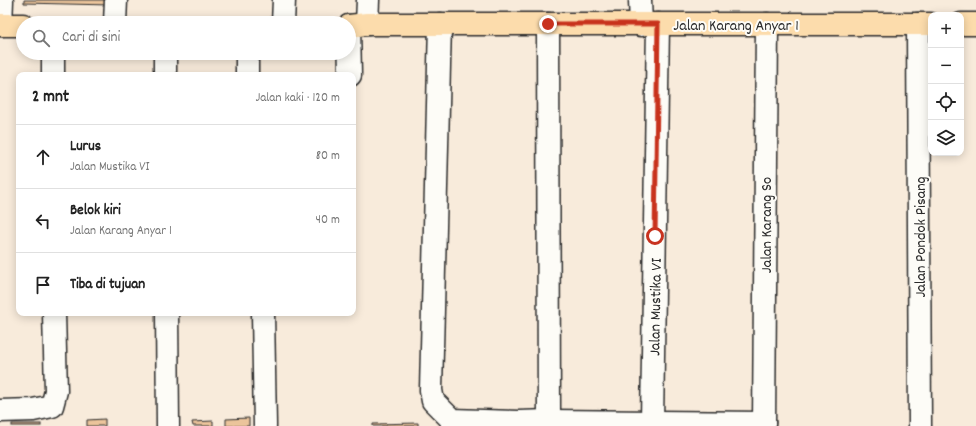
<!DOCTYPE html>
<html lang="id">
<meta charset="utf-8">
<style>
:root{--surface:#fff;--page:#f6f6f6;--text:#222;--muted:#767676;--line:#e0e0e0}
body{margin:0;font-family:Dekko,sans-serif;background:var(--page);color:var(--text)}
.controls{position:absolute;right:12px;top:12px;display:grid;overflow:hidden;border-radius:8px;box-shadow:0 2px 10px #0003}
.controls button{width:36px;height:36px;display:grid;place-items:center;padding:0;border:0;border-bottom:1px solid var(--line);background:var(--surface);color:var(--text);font:20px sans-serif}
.stop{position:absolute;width:12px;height:12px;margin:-9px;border:3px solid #c8321e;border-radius:50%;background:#fff}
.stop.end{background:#c8321e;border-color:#fff;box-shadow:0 1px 4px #0008}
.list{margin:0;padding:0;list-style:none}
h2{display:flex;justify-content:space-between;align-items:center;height:52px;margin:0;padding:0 16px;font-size:17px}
h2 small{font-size:13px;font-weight:400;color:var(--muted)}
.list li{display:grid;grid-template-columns:26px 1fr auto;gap:12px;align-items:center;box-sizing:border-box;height:64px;padding:0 16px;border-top:1px solid var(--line)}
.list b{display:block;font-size:15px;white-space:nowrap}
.list p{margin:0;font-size:13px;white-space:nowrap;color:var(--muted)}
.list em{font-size:13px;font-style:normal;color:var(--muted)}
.icon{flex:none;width:22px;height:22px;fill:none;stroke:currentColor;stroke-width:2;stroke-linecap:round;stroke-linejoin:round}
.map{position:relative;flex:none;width:976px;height:426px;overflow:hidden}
.search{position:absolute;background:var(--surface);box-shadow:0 2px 10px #0003;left:16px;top:16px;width:340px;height:44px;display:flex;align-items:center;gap:10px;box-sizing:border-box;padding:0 14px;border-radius:22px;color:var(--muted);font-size:15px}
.panel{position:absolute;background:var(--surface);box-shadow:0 2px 10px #0003;left:16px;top:72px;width:340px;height:244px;border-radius:8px}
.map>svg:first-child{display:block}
.building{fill:#ebc49b;stroke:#2b2b2b}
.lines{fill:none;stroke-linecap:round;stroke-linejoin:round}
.minor-casing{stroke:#2b2b2b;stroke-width:25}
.major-casing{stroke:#2b2b2b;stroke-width:25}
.minor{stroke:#fdfcf7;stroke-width:22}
.major{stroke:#fcdcac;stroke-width:22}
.route{stroke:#c8321e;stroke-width:5}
.labels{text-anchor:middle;stroke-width:4;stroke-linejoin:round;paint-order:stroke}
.street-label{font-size:16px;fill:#2b2b2b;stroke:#fdfcf7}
</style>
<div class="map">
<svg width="976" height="426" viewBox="0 0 976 426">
<rect width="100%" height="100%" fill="#f8ebdb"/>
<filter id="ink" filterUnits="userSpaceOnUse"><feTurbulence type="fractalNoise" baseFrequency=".025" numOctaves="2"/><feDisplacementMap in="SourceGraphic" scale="8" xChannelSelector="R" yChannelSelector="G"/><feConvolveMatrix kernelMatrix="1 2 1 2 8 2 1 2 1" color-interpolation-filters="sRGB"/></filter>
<g filter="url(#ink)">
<g class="building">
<polygon points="24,0 110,0 110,5 24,3"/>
<polygon points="249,418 249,426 226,426 226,419"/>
<polygon points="105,419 105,426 87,426 87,420"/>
<polygon points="213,421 213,426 193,426 192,422"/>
<polygon points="418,423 418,426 373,426 373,424"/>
<rect x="12" y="424" width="29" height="2"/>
</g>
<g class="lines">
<g class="minor-casing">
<g id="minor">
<polyline points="640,0 641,25"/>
<polyline points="115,23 116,0"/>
<polyline points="283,23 284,0"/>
<polyline points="367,24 368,0"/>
<polyline points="440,24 431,390 433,401 452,420 452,426"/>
<polyline points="548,24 549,421"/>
<polyline points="918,24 920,426"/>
<polyline points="1,25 2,0"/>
<polyline points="349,26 350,75"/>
<polyline points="165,53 165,75"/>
<polyline points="247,53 247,75"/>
<polyline points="53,75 53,53"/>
<polyline points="167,313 168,426"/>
<polyline points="263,313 265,426"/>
<polyline points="0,411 33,410 52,406 56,391 54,313"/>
<polyline points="452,420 519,422 549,421 764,423"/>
<polyline points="652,422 658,24"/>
<polyline points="764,426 767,24"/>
</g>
</g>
<g class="major-casing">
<g id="major">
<polyline points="961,24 976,24"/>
<polyline points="0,25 23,25"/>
<polyline points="349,26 367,24 931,24"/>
</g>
</g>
<use href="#minor" class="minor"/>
<use href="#major" class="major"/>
</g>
</g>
<g class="lines" filter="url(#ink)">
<polyline class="route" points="548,24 658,24 655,236"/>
</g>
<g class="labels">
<g class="street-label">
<text x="736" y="30">Jalan Karang Anyar 1</text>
<text transform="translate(765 225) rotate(-90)" y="6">Jalan Karang So</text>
<text transform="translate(919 237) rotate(-90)" y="6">Jalan Pondok Pisang</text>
<text transform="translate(654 307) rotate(-89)" y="6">Jalan Mustika VI</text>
</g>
</g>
</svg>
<div class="controls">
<button>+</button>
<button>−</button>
<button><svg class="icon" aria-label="locate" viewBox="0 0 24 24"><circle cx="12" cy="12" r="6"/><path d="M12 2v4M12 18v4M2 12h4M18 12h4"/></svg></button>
<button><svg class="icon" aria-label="layers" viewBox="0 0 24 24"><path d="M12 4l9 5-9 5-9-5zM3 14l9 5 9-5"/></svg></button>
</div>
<div class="stop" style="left:655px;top:236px"></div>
<div class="stop end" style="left:548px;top:24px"></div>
<div class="search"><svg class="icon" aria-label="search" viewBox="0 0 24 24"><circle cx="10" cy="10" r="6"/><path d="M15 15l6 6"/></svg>Cari di sini</div>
<section class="panel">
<h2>2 mnt<small>Jalan kaki · 120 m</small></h2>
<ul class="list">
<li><svg class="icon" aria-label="ahead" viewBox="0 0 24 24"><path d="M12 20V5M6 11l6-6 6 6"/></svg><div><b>Lurus</b><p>Jalan Mustika VI</p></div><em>80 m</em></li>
<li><svg class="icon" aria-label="left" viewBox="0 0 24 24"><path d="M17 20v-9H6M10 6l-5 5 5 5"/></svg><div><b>Belok kiri</b><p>Jalan Karang Anyar 1</p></div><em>40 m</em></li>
<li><svg class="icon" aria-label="arrive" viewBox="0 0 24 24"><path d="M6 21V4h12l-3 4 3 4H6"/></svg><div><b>Tiba di tujuan</b></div></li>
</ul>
</section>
</div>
